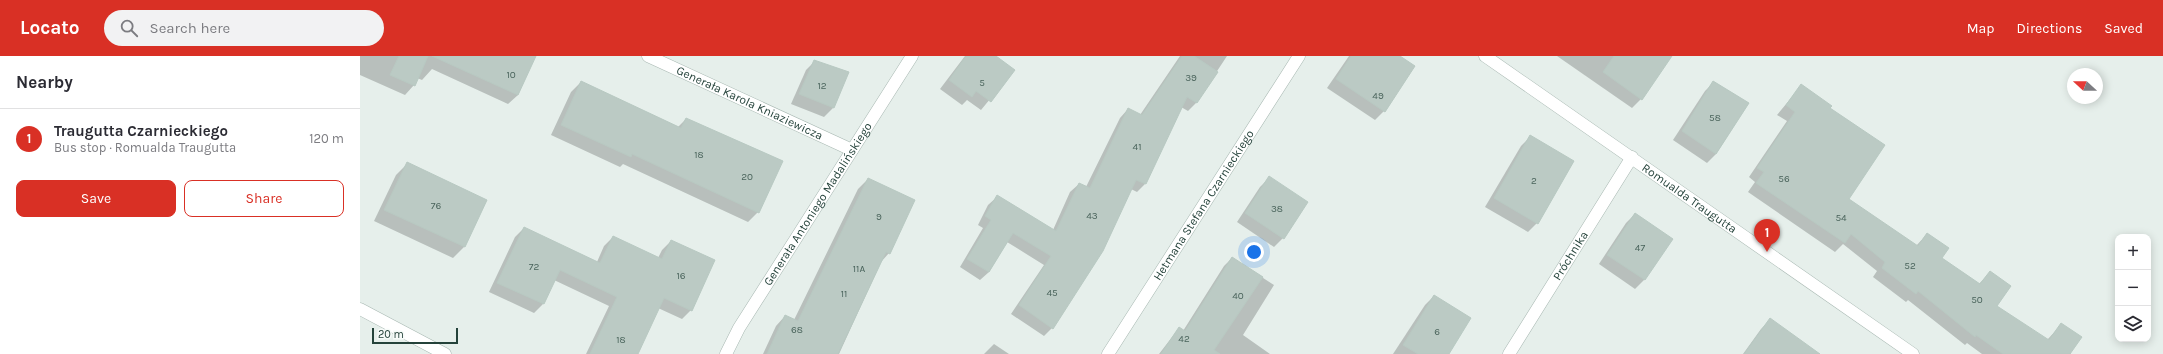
<!DOCTYPE html>
<meta charset="utf-8">
<style>
:root{--surface:#fff;--page:#f2f2f3;--text:#2b2b33;--muted:#7c7c81;--line:#e1e1e2;--accent:#d93025}
body{margin:0;font-family:Karla,sans-serif;background:var(--page);color:var(--text)}
.controls{position:absolute;right:12px;bottom:12px;display:grid;overflow:hidden;border-radius:8px;box-shadow:0 2px 10px #0003}
.controls button{width:36px;height:36px;display:grid;place-items:center;padding:0;border:0;border-bottom:1px solid var(--line);background:var(--surface);color:var(--text);font:20px sans-serif}
.compass{position:absolute;left:1707px;top:12px;width:36px;height:36px;border-radius:50%;background:var(--surface);box-shadow:0 2px 10px #0003;rotate:291deg}
.scale{position:absolute;left:12px;bottom:10px;width:86px;box-sizing:border-box;padding-left:4px;border:2px solid #24423a;border-top:0;font-size:11px;line-height:14px;white-space:nowrap;color:#24423a;-webkit-text-stroke:3px #f7fbf9;paint-order:stroke}
.you{position:absolute;left:894px;top:196px;width:14px;height:14px;margin:-10px;border:3px solid #fff;border-radius:50%;background:#1a73e8;box-shadow:0 0 0 6px #1a73e833}
.badge{display:grid;place-items:center;width:26px;height:26px;border-radius:50%;background:var(--accent);color:#fff;font-size:13px;font-weight:700}
.pin{position:absolute;translate:-50% -33px;filter:drop-shadow(0 1px 2px #0008)}
.pin::after{content:'';position:absolute;top:21px;width:14px;height:12px;background:inherit;clip-path:polygon(0 0,100% 0,50% 100%)}
.list{margin:0;padding:0;list-style:none}
h2{display:flex;justify-content:space-between;align-items:center;height:52px;margin:0;padding:0 16px;font-size:17px}
h2 small{font-size:13px;font-weight:400;color:var(--muted)}
.list li{display:grid;grid-template-columns:26px 1fr auto;gap:12px;align-items:center;box-sizing:border-box;height:60px;padding:0 16px;border-top:1px solid var(--line)}
.list b{display:block;font-size:15px;white-space:nowrap}
.list p{margin:0;font-size:13px;white-space:nowrap;color:var(--muted)}
.list em{font-size:13px;font-style:normal;color:var(--muted)}
.actions{display:flex;gap:8px;padding:12px 16px}
.actions a{flex:1;padding:9px 0;border:1px solid var(--accent);border-radius:8px;text-align:center;font-size:14px;color:var(--accent)}
.actions .main{background:var(--accent);color:#fff}
.icon{flex:none;width:22px;height:22px;fill:none;stroke:currentColor;stroke-width:2;stroke-linecap:round;stroke-linejoin:round}
.map{position:relative;flex:none;width:1803px;height:298px;overflow:hidden}
header{display:flex;align-items:center;gap:24px;box-sizing:border-box;height:56px;padding:0 20px;background:var(--accent);color:#fff}
header strong{font-size:19px}
nav{display:flex;gap:22px;margin-inline-start:auto;font-size:14px}
.search{width:280px;height:36px;background:var(--page);display:flex;align-items:center;gap:10px;box-sizing:border-box;padding:0 14px;border-radius:22px;color:var(--muted);font-size:15px}
main{display:flex}
aside{flex:1;background:var(--surface)}
.map>svg:first-child{display:block}
.shadow{fill:#0003}
.building{fill:#bbcac4;stroke:#b8c9c2}
.lines{fill:none;stroke-linecap:round;stroke-linejoin:round}
.minor-casing{stroke:#a8b8b2;stroke-width:13}
.minor{stroke:#fff;stroke-width:12}
.labels{text-anchor:middle;stroke-width:3.5;stroke-linejoin:round;paint-order:stroke}
.number-label{font-size:10px;fill:#4a645c}
.street-label{font-size:12px;fill:#24423a;stroke:#f7fbf9}
</style>
<header>
<strong>Locato</strong>
<div class="search"><svg class="icon" aria-label="search" viewBox="0 0 24 24"><circle cx="10" cy="10" r="6"/><path d="M15 15l6 6"/></svg>Search here</div>
<nav><a>Map</a><a>Directions</a><a>Saved</a></nav>
</header>
<main>
<aside>
<h2>Nearby<small></small></h2>
<ul class="list">
<li><span class="badge">1</span><div><b>Traugutta Czarnieckiego</b><p>Bus stop · Romualda Traugutta</p></div><em>120 m</em></li>
</ul>
<div class="actions"><a class="main">Save</a><a>Share</a></div>
</aside>
<div class="map">
<svg width="1803" height="298" viewBox="0 0 1803 298">
<rect width="100%" height="100%" fill="#e6efeb"/>
<g class="shadow">
<polygon points="0,0 175,0 158,39 148,48 72,13 62,24 57,22 54,29 45,39 0,19"/>
<polygon points="605,0 634,0 654,14 621,54 607,44 602,49 580,33"/>
<polygon points="820,0 867,0 836,47 828,55 821,51 785,128 777,136 771,133 692,272 684,280 651,258 684,209 647,186 629,216 620,224 600,211 623,172 618,169 628,149 637,141 693,174 710,136 719,128 726,131 760,62 768,53 780,59"/>
<polygon points="989,0 1038,0 1024,55 1015,64 967,32"/>
<polygon points="1197,0 1296,0 1281,43 1272,52"/>
<polygon points="455,5 487,17 473,52 464,61 431,48 446,14"/>
<polygon points="221,26 318,71 326,63 422,105 398,156 388,166 263,108 260,111 191,79 211,36"/>
<polygon points="1354,26 1388,47 1356,98 1347,107 1313,84 1345,35"/>
<polygon points="1441,30 1469,52 1487,143 1556,190 1567,178 1580,202 1619,228 1630,216 1636,250 1687,284 1702,268 1711,298 1622,298 1607,287 1605,289 1548,244 1546,246 1513,221 1517,215 1483,188 1475,196 1388,136 1395,126 1389,121 1427,65 1417,59"/>
<polygon points="1170,81 1213,106 1177,167 1168,176 1125,151 1161,90"/>
<polygon points="47,108 126,145 104,191 93,202 14,165 36,119"/>
<polygon points="909,122 923,182 914,191 877,166 900,131"/>
<polygon points="508,123 529,197 521,206 479,298 403,298 416,270 425,260 434,264 498,133"/>
<polygon points="1275,158 1311,183 1284,224 1275,233 1239,208 1266,167"/>
<polygon points="164,172 237,206 244,190 253,181 298,202 302,194 311,185 331,254 322,263 298,252 277,298 226,298 249,250 194,224 183,248 174,257 129,236 155,181"/>
<polygon points="872,202 914,229 883,279 910,298 799,298 819,272 823,275 864,210"/>
<polygon points="1074,240 1087,298 1033,298 1065,249"/>
<polygon points="1410,264 1448,298 1383,298 1401,273"/>
<polygon points="634,288 649,298 624,298"/>
</g>
<g class="building">
<polygon points="39,0 68,0 55,30 30,19"/>
<polygon points="72,0 176,0 158,39"/>
<polygon points="606,0 636,0 655,14 631,46 616,35 612,41 589,24"/>
<polygon points="822,0 834,0 858,16 837,47 827,41 786,128 776,124 743,195 693,273 659,249 691,200 653,177 629,216 607,203 631,164 625,160 637,139 696,175 719,127 730,132 768,52 782,59"/>
<polygon points="991,0 1040,0 1055,10 1025,56 976,23"/>
<polygon points="1254,0 1312,0 1282,44 1243,16"/>
<polygon points="454,4 489,16 474,52 439,38"/>
<polygon points="221,25 321,72 326,62 423,105 399,157 272,98 271,101 201,69"/>
<polygon points="1353,25 1389,47 1356,98 1322,75"/>
<polygon points="1441,28 1472,50 1470,52 1525,89 1489,143 1558,190 1567,177 1589,192 1582,202 1620,228 1630,215 1651,230 1637,250 1689,284 1701,267 1722,281 1710,298 1643,298 1616,279 1615,281 1558,235 1556,238 1522,212 1525,206 1491,178 1485,187 1396,127 1404,116 1397,112 1435,56 1426,49"/>
<polygon points="1170,79 1214,105 1178,168 1134,142"/>
<polygon points="47,106 127,144 105,191 24,154"/>
<polygon points="909,120 948,146 924,183 885,157"/>
<polygon points="508,122 555,144 530,198 526,196 478,298 407,298 425,259 438,265"/>
<polygon points="1275,157 1313,183 1285,224 1247,199"/>
<polygon points="164,171 240,207 253,180 302,203 311,184 355,204 332,255 304,242 278,298 230,298 257,241 200,214 184,248 137,227"/>
<polygon points="872,201 903,221 854,294 860,298 801,298 819,271 825,275"/>
<polygon points="1074,239 1111,262 1089,298 1058,298 1043,289"/>
<polygon points="1410,262 1460,298 1384,298"/>
</g>
<g class="lines">
<g class="minor-casing">
<g id="minor">
<path id="s1" d="M288 0 492 94"/>
<path id="s2" d="M1125 0 1553 298"/>
<polyline points="0,253 85,298"/>
<path id="s3" d="M366 298 379 272 552 0"/>
<path id="s4" d="M748 298 939 0"/>
<path id="s5" d="M1149 298 1272 101"/>
</g>
</g>
<use href="#minor" class="minor"/>
</g>
<g class="labels">
<g class="number-label">
<text x="151" y="22">10</text>
<text x="831" y="25">39</text>
<text x="622" y="30">5</text>
<text x="462" y="33">12</text>
<text x="1018" y="43">49</text>
<text x="1355" y="65">58</text>
<text x="777" y="94">41</text>
<text x="339" y="102">18</text>
<text x="387" y="124">20</text>
<text x="1424" y="126">56</text>
<text x="1174" y="128">2</text>
<text x="76" y="153">76</text>
<text x="917" y="156">38</text>
<text x="732" y="163">43</text>
<text x="519" y="164">9</text>
<text x="1481" y="165">54</text>
<text x="1280" y="195">47</text>
<text x="1550" y="213">52</text>
<text x="174" y="214">72</text>
<text x="499" y="216">11A</text>
<text x="321" y="223">16</text>
<text x="692" y="240">45</text>
<text x="484" y="241">11</text>
<text x="878" y="243">40</text>
<text x="1617" y="247">50</text>
<text x="437" y="277">68</text>
<text x="1077" y="279">6</text>
<text x="824" y="286">42</text>
<text x="261" y="287">18</text>
</g>
<g class="street-label">
<text dy="4" stroke="none"><textPath href="#s1" startOffset="112">Generała Karola Kniaziewicza</textPath></text>
<text dy="4" stroke="none"><textPath href="#s2" startOffset="249">Romualda Traugutta</textPath></text>
<text dy="4" stroke="none"><textPath href="#s3" startOffset="176">Generała Antoniego Madalińskiego</textPath></text>
<text dy="4" stroke="none"><textPath href="#s4" startOffset="177">Hetmana Stefana Czarnieckiego</textPath></text>
<text dy="4" stroke="none"><textPath href="#s5" startOffset="116">Próchnika</textPath></text>
</g>
</g>
</svg>
<div class="controls">
<button>+</button>
<button>−</button>
<button><svg class="icon" aria-label="layers" viewBox="0 0 24 24"><path d="M12 4l9 5-9 5-9-5zM3 14l9 5 9-5"/></svg></button>
</div>
<svg class="compass" viewBox="-18 -18 36 36"><path d="M0-13l5 13h-10z" fill="#e53935"/><path d="M0 13l5-13h-10z" fill="#7c7c81"/></svg>
<div class="scale">20 m</div>
<div class="you"></div>
<div class="pin badge" style="left:1407px;top:196px">1</div>
</div>
</main>
